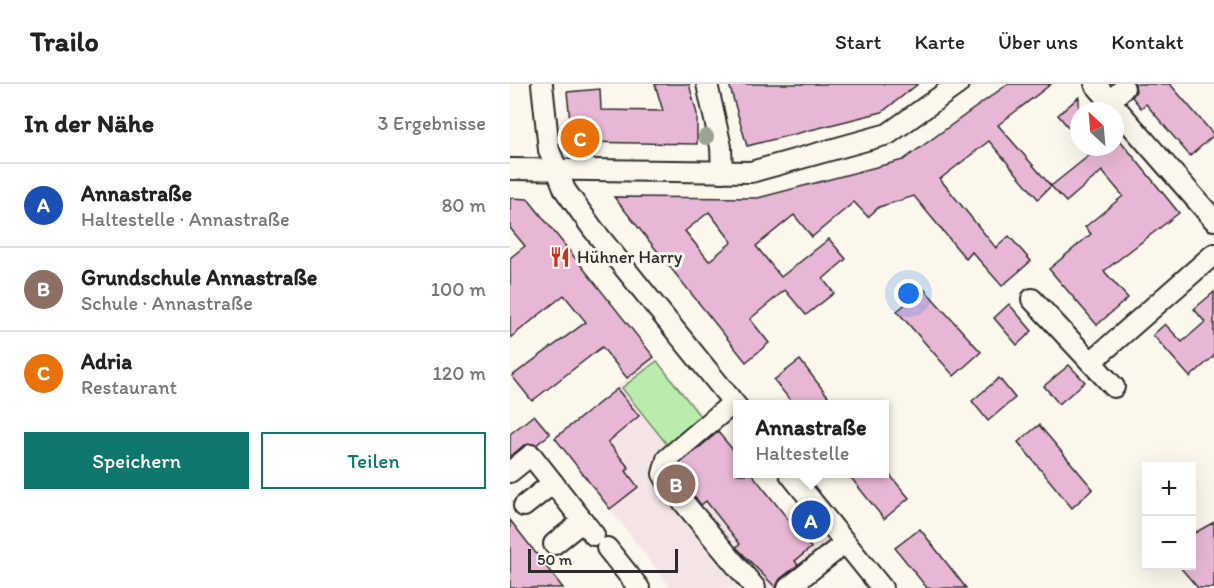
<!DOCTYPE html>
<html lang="de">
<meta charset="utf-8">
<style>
:root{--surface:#fff;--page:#f6f6f6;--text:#222;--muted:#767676;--line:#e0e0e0;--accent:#0f766e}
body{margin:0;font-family:Itim,sans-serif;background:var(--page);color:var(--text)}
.controls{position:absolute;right:18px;bottom:18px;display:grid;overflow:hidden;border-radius:0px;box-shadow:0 6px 24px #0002}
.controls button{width:54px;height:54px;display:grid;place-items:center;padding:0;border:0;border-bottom:2px solid var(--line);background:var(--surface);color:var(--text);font:30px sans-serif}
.compass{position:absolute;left:560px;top:18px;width:54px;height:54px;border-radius:50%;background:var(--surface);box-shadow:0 6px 24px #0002;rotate:334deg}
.scale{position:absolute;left:18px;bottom:15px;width:150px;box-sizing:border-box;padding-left:6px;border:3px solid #2b2b2b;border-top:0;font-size:16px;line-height:21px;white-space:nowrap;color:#2b2b2b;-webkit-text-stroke:4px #fbf7ec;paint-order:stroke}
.you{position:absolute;left:399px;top:210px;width:21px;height:21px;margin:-15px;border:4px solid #fff;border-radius:50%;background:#1a73e8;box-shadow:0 0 0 9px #1a73e833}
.badge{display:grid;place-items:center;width:39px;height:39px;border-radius:50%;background:var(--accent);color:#fff;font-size:20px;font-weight:700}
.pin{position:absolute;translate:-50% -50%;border:3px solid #fff;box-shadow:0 2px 6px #0006}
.popup{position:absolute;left:223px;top:316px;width:156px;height:78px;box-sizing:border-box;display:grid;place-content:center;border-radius:0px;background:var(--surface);filter:drop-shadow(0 2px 4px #0005);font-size:20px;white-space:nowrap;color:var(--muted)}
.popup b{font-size:22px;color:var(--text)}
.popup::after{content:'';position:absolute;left:50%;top:100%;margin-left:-12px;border:12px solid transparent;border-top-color:var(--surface)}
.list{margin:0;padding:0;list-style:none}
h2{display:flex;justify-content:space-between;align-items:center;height:78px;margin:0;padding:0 24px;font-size:26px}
h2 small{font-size:20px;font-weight:400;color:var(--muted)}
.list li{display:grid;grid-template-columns:39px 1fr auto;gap:18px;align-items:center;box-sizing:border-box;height:84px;padding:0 24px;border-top:2px solid var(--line)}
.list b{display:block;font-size:22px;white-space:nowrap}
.list p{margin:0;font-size:20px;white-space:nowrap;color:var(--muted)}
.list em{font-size:20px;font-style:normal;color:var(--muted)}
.actions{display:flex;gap:12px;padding:18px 24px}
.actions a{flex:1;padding:14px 0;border:2px solid var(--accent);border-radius:0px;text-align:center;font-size:21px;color:var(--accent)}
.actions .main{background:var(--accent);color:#fff}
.map{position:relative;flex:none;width:704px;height:504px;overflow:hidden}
header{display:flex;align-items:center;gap:36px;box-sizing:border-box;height:84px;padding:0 30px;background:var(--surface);border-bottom:2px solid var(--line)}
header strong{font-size:28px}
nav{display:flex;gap:33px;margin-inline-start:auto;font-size:21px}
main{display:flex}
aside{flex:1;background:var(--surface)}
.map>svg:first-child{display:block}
.built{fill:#f5e4e5}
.green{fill:#baedad;stroke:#728c6c;stroke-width:1.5}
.building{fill:#e8b7d6;stroke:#2b2b2b;stroke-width:1.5;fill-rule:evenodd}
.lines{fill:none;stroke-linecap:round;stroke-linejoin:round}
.minor-casing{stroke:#2b2b2b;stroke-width:24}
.minor{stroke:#fbf7ec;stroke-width:20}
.tree{fill:#9ca294}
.labels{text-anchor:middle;stroke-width:6;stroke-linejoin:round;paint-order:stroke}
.poi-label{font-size:18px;fill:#2b2b2b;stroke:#fbf7ec;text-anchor:start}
</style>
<header>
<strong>Trailo</strong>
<nav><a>Start</a><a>Karte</a><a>Über uns</a><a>Kontakt</a></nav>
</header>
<main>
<aside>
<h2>In der Nähe<small>3 Ergebnisse</small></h2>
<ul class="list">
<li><span class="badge" style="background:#1a4fb4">A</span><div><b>Annastraße</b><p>Haltestelle · Annastraße</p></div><em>80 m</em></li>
<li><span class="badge" style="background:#8d6e63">B</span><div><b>Grundschule Annastraße</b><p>Schule · Annastraße</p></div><em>100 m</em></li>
<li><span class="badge" style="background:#e8710a">C</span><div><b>Adria</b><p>Restaurant</p></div><em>120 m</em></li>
</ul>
<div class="actions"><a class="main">Speichern</a><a>Teilen</a></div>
</aside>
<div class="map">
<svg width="704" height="504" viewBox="0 0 704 504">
<rect width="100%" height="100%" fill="#fbf7ec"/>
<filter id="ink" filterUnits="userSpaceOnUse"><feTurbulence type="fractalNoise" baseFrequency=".0167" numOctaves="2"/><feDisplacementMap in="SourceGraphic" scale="12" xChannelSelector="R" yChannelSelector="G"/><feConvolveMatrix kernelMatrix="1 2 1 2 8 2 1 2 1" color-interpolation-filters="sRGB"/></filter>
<g filter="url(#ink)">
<polygon class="built" points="144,273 227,372 228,390 242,390 318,483 293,504 161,504 45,354"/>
<polygon class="green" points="147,277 193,336 159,363 112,304"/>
<g class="building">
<polygon points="145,0 179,0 187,30 187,60 69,58 62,54 57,8 90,5 91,26 153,27"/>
<polygon points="219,0 408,0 372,28 237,62"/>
<path d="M498 0H541L488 41 541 102 528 115 479 57 430 95 486 164 499 152 521 177 492 202 462 168 456 175 404 112 369 123 358 133 344 118 302 153 284 131 246 162 271 193 319 155 336 175 313 195 324 209 296 231 275 206 240 235 259 259 236 278 104 113 248 114 393 76ZM199 128 222 158 199 177 175 147Z"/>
<polygon points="625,0 660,0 704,51 680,72 636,20 631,24 622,13 626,7"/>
<polygon points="569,13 569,56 548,31"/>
<polygon points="605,50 669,129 594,187 618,214 587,241 539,185 581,150 575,143 613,112 592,87 556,118 541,102 581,70 575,63 605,63"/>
<polygon points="0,114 18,115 144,273 117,294 92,263 22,317 2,292 76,238 54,211 0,254 0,174 15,162 0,144"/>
<polygon points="414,205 471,268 444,292 387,227"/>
<polygon points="704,208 704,272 680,293 643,251 655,240 672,258 695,238 684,225"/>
<polygon points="499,220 522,247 507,261 484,234"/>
<polygon points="290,276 310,302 325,321 284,321 264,296"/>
<polygon points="559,281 575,298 549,320 534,302"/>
<polygon points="489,294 505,314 478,337 462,317"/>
<polygon points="107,305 129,332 98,358 119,384 116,387 128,403 100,425 45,354"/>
<polygon points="24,331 40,350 26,361 14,361 0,373 0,350"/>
<polygon points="529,341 583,405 562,424 508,358"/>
<polygon points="208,348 228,372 228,390 242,390 301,464 285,477 288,481 270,495 266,504 226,463 230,460 196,417 191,421 180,407 185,403 168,381"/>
<polygon points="338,390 379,390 399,414 374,435"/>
<polygon points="0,436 53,504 0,504"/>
<polygon points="704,438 704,504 688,504 669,482 681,482 681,451"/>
<polygon points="410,445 446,491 456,504 417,504 385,464"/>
</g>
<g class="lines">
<g class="minor-casing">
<g id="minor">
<polyline points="32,0 39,66 55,106 83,145 228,324"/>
<polyline points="197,0 211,63 212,88"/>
<polyline points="585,0 704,136"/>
<polyline points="600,17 614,4"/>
<polyline points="0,85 241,88 378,50 448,0"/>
<polyline points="522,215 604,303"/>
<polyline points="581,278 704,170"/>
<polyline points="223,319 157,375 153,390 160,402 245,504"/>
<polyline points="0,388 21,371 84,451"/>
<polyline points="280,390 372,504"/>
<polyline points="14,422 43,399"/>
<polyline points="44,460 73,437"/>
<polyline points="97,464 129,504"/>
<polyline points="278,504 335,459"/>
</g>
</g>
<use href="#minor" class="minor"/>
</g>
<circle class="tree" cx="196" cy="53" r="8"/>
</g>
<defs>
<g id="restaurant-bare" transform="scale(1.62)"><path d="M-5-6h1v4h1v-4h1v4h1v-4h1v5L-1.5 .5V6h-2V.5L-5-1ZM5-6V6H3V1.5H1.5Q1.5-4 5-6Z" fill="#c8321e" stroke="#fbf7ec" stroke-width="2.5" paint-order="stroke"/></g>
</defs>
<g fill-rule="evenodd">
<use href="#restaurant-bare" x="50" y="173"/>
</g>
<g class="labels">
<g class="poi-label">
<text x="67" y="179">Hühner Harry</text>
</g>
</g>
</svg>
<div class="controls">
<button>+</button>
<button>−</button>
</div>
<svg class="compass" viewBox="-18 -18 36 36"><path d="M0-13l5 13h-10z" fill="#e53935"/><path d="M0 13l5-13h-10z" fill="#767676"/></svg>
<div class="scale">50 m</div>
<div class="you"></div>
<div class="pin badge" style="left:301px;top:436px;background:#1a4fb4">A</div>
<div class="popup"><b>Annastraße</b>Haltestelle</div>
<div class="pin badge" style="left:166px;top:400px;background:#8d6e63">B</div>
<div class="pin badge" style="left:70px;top:54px;background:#e8710a">C</div>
</div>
</main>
